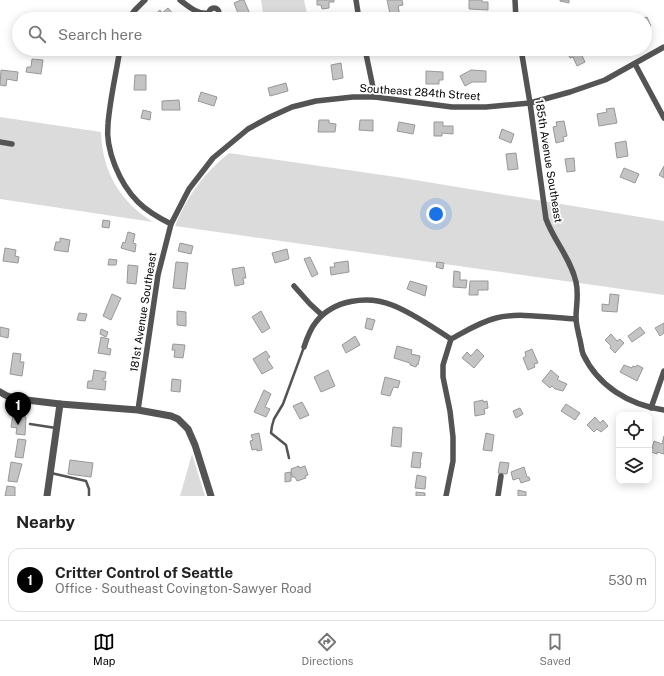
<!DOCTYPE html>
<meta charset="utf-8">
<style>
:root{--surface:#fff;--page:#f2f2f2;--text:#222;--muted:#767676;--line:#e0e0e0;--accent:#000}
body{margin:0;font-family:"Public Sans",sans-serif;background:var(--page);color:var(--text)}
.controls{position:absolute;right:12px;bottom:12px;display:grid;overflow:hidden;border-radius:8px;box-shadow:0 2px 10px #0003}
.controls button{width:36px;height:36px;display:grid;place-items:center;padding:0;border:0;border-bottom:1px solid var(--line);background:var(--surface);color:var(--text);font:20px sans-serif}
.you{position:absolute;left:436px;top:214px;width:14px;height:14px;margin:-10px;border:3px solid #fff;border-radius:50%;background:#1a73e8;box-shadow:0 0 0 6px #1a73e833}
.badge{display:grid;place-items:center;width:26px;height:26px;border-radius:50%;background:var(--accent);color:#fff;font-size:13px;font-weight:700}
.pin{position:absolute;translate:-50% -33px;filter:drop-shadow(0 1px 2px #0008)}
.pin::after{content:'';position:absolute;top:21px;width:14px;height:12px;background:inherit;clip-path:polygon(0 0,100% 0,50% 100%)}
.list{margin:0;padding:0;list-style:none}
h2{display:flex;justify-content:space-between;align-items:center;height:52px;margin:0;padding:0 16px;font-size:17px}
h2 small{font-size:13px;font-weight:400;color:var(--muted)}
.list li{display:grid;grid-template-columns:26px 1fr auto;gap:12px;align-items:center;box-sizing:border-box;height:64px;margin:0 8px 8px;padding:0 8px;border:1px solid var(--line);border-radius:12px}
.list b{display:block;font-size:15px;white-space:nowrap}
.list p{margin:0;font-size:13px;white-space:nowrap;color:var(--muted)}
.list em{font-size:13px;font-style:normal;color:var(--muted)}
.icon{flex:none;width:22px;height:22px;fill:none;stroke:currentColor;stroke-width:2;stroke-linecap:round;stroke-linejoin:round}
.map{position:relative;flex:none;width:664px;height:496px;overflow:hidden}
.search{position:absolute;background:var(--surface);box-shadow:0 2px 10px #0003;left:12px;right:12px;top:12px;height:44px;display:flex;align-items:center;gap:10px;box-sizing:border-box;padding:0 14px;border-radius:22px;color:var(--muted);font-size:15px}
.sheet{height:124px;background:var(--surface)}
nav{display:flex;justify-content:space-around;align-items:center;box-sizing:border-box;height:56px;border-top:1px solid var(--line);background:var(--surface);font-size:11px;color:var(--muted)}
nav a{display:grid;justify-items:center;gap:2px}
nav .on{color:var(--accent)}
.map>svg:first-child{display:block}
.green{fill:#dbdbdb}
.building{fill:#c4c4c4;stroke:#989898}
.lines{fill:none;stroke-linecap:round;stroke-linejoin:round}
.service{stroke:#545454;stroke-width:2.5}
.minor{stroke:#545454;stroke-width:5.5}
.tertiary{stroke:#545454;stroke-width:7}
.labels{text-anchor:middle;stroke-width:3.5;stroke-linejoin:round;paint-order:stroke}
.street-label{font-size:11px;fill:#000;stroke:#fff}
</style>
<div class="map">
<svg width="664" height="496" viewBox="0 0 664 496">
<rect width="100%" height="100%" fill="#fff"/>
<g class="green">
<polygon points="261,0 304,0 308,19 264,19"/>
<path d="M0 117 101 132C102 171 120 202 153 222L0 199Z"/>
<path d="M229 153 403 178 664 221V295L175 226C187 196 204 173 229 153Z"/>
<polygon points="192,454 205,496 180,496"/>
</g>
<g class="building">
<polygon points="241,0 244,0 250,14 242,19 236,19 238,13 234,3"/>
<polygon points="317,0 334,0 334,2 329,2 329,8 322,9 321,5 317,5"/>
<polygon points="387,0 402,0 403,5 398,6 400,16 391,18"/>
<polygon points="469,0 482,0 482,2 488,2 488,10 469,9"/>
<polygon points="560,0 569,0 569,3 560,1"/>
<polygon points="168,8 174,15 169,19 154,19 152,17 160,10 162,13"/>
<polygon points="647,17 651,26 645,28 645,19 641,19"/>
<rect x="487" y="49" width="9" height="5"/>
<polygon points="579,49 585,62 577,66 573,57 570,58 568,54"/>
<polygon points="32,59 43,60 41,74 26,72 27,67 31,67"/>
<polygon points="341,63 343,78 333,80 331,65"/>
<polygon points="1,70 18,72 17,81 7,79 6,86 0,85"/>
<polygon points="471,70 486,71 486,82 472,82 465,86 460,76"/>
<polygon points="426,71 443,72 443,80 439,80 439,84 426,84"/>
<polygon points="135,75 146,75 146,90 134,90"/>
<polygon points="286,83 288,91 270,96 268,88"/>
<polygon points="201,92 217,97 214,106 198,101"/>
<polygon points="179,100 180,110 162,110 162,101"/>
<polygon points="614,108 617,123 599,126 597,114 607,112 606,109"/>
<polygon points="143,110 151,112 150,120 141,118"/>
<polygon points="319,120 329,120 329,123 336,124 335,132 318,132"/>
<polygon points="360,120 373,120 373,131 359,130"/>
<polygon points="564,121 567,136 563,137 564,141 556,143 553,127 557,126 556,122"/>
<polygon points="399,122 415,125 413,134 397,131"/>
<polygon points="434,122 443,122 443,126 453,126 453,134 442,133 442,136 434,136"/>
<polygon points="502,129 514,134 511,143 499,138"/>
<polygon points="626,141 628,156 617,158 615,143"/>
<polygon points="516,153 518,169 508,170 506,154"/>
<polygon points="574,158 575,171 567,172 565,159"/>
<polygon points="664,166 664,178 659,175"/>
<polygon points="624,168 639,174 635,183 620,177"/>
<polygon points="103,220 110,221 109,228 102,227"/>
<polygon points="128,232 135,234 133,243 136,244 135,252 121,248 123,242 125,243"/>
<polygon points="60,238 70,240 68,252 54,250 56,242 60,242"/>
<polygon points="180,243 193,246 191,254 178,251"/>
<polygon points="5,248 16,250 15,256 19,257 18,263 3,261"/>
<polygon points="287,249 289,259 275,263 272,253"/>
<polygon points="310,257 318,274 312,277 304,259"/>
<polygon points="109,259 117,260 116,265 108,265"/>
<polygon points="348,261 349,272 331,275 330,267 335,267 334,263"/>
<polygon points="176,262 188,263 185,289 173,288"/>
<polygon points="437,262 444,263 443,269 436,267"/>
<polygon points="128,265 138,266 136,284 127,283"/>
<polygon points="244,267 246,278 243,278 244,284 235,286 232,269"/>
<polygon points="454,271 460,272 460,280 467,280 466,288 453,287"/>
<polygon points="410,281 427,286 425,296 407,289"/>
<polygon points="470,281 488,281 488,290 478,290 478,295 469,295"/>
<polygon points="112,294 121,298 111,320 103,316"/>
<polygon points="610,294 619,295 617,312 602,311 602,304 609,305"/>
<polygon points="177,311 186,312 186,326 177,325"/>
<polygon points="261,311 270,328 262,333 252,317"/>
<polygon points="79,313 87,314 85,321 77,320"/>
<polygon points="367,318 375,320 372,330 365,328"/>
<polygon points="664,323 664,333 660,336 655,328"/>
<polygon points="0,327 9,329 8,338 0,336"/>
<polygon points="640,327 645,333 632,342 628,336"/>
<polygon points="101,329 108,332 106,337 100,334"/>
<polygon points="611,334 617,341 620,339 624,343 615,353 610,348 611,346 605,340"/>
<polygon points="355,336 360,345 346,353 342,345"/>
<polygon points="101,337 109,339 107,348 111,349 110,355 98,353"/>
<polygon points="173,344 185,345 183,358 174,357 175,350 172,350"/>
<polygon points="397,346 412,350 411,354 420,356 418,365 417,364 416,367 410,365 410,363 394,358"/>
<polygon points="477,349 484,356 474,368 462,358 467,352 471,356"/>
<polygon points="532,349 538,363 534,364 535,367 528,370 523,358 526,356 525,352"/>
<polygon points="266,351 270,357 267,359 273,368 262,374 253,359"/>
<polygon points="13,353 21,354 20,362 24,362 22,376 10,374"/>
<polygon points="624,365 632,368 633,366 636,367 637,365 643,368 637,381 620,372"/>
<polygon points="94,370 106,372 105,379 103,378 103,381 106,381 105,390 87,388 88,381 92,381"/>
<polygon points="328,370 335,386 321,392 314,377"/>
<polygon points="551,370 559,377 557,379 560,381 567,384 563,391 555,389 552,386 550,388 542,381"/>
<polygon points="385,377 400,381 398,388 394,387 393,388 390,396 381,394"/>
<polygon points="172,379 181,380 180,392 171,391"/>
<polygon points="264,390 271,394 265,407 270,409 266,417 254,412"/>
<polygon points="483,400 483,402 487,401 488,408 484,409 485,414 475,416 474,402"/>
<polygon points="302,402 309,415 300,419 293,406"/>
<polygon points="566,404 580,413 575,420 561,411"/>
<polygon points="520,408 523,414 516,418 513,411"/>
<polygon points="13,415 26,417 25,435 16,434 17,428 11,427"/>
<polygon points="595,417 600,423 603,420 608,426 601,432 597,429 594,432 587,425"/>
<polygon points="393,427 402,428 401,447 391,446"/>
<polygon points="259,433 262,450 257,451 257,449 252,450 250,441 253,440 251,435"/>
<polygon points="486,433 494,435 492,451 483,450"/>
<polygon points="664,436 664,454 657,452 657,454 651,452 654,441 662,444"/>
<polygon points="18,439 26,440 23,458 15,457"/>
<polygon points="413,452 422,453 420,463 421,463 420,468 411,467"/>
<polygon points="70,460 93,463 91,477 68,474"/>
<polygon points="11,462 22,464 17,482 8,481"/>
<polygon points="500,462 509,463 507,474 498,473"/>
<polygon points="299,466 299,468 305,466 308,475 305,476 306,478 297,481 295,477 292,477 291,469"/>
<polygon points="524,467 527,477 529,477 530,480 521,483 519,478 513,480 511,472"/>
<polygon points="291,472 291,481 285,482 285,473"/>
<polygon points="417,475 426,477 425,489 415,488"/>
<polygon points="7,486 15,487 15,496 5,496"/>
<polygon points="518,490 526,492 526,496 518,496"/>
<polygon points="416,492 425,493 425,496 416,496"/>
</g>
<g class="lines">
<g class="service">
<polyline points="30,424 56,428"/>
<polyline points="289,458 286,445 271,433 272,426 274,419 283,404 304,347"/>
<polyline points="51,473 86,481 89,489 89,496"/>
</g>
<g class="minor">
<path d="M180 0C188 6 198 15 208 13"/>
<polyline points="356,0 359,19"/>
<polyline points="515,0 516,19"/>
<circle cx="214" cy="13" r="5"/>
<polyline points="128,19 135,10 145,0"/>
<path d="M120 49C116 74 110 99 108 124 105 150 120 184 138 202 147 211 159 218 171 224"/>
<polyline points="365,49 375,97"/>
<path d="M521 49 530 103 546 219C554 241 571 259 576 282 579 294 576 306 576 318 576 324 578 330 579 336 581 342 581 348 583 354 598 386 629 405 664 410"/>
<polyline points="635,64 664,118"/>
<polyline points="0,142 12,144"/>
<polyline points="294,286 310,304 322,315"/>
<path d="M304 347C307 338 310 329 316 322 333 300 367 295 392 305 413 313 432 327 451 339 466 331 480 322 496 318 517 312 554 318 576 319"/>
<polyline points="651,408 664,371"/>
<polyline points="138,410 158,275 171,224 189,189 213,158 248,129 270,117 292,107 316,101 353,97 375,97 452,107 486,107 530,103 570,92 605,80 664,47"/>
<polyline points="446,496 453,461 453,437 450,411 443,377 443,365 451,339"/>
<polyline points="498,496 501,476"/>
</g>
<g class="tertiary">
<polyline points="0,392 7,396 18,399 60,404 138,410 171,416 178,419 188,429 195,445 211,496"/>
<polyline points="47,496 60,404"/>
</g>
</g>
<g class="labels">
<g class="street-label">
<text transform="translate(420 92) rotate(4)" y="4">Southeast 284th Street</text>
<text transform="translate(549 161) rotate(81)" y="4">185th Avenue Southeast</text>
<text transform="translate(143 312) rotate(-81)" y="4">181st Avenue Southeast</text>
</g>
</g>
</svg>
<div class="controls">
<button><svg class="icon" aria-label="locate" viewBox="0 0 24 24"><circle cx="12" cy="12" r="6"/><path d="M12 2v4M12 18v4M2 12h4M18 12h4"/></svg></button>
<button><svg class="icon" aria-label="layers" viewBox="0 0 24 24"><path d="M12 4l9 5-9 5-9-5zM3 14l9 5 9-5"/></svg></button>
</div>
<div class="you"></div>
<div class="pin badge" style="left:18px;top:425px">1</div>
<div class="search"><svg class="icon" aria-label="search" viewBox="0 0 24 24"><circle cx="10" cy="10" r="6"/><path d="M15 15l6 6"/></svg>Search here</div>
</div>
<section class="sheet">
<h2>Nearby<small></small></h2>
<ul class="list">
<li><span class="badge">1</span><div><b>Critter Control of Seattle</b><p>Office · Southeast Covington-Sawyer Road</p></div><em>530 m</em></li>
</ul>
</section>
<nav>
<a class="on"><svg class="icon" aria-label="map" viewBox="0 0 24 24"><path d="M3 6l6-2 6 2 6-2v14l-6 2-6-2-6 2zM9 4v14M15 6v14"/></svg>Map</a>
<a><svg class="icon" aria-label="directions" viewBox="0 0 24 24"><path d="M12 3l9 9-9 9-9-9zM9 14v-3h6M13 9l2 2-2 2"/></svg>Directions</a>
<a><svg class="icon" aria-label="saved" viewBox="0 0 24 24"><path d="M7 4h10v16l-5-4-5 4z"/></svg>Saved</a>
</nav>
